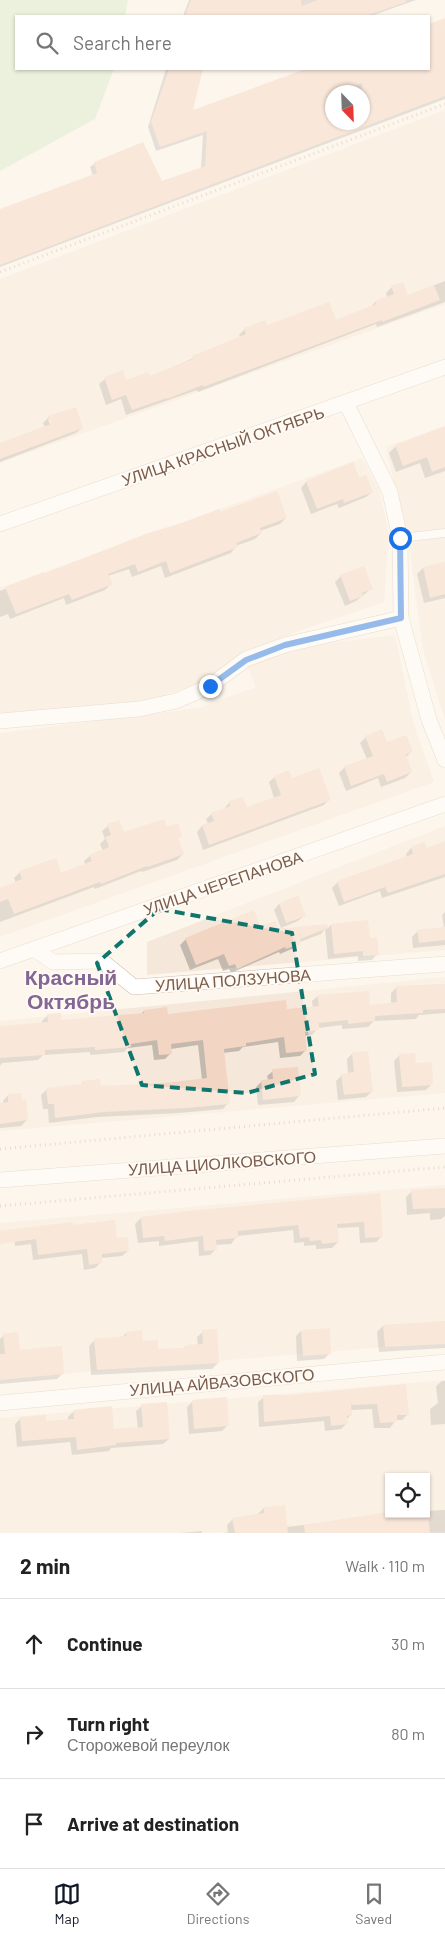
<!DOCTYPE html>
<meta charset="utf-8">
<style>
:root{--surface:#fff;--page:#f6f6f6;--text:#222;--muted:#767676;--line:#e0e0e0;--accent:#111827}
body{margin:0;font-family:Barlow,sans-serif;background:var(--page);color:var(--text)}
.controls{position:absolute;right:15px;bottom:15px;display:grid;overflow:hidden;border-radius:0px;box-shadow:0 1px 4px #0004}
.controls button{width:45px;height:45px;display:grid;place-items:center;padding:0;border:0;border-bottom:1px solid var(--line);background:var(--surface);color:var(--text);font:25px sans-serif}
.compass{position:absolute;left:325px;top:85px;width:45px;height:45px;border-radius:50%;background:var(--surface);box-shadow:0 1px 4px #0004;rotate:157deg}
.stop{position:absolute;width:15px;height:15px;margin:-11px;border:4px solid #1a73e8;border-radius:50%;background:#fff}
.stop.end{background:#1a73e8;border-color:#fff;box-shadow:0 1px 5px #0008}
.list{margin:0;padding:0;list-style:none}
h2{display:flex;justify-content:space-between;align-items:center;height:65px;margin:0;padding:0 20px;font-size:21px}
h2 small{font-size:16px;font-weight:400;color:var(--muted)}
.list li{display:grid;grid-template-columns:32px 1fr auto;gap:15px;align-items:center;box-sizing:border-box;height:90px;padding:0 20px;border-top:1px solid var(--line)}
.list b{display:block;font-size:19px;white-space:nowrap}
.list p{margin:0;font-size:16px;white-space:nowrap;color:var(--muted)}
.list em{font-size:16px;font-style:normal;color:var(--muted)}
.icon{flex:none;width:28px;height:28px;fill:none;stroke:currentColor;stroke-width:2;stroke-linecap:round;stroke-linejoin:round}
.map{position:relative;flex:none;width:445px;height:1533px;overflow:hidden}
.search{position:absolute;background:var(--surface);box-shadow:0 1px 4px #0004;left:15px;right:15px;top:15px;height:55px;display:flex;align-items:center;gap:12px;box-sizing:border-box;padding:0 18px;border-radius:0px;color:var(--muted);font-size:19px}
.sheet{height:335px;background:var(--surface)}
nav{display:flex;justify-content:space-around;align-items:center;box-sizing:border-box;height:70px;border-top:1px solid var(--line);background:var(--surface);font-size:14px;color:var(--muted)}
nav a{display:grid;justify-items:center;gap:2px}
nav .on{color:var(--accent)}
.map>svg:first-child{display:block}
.residential{fill:#f5e8da;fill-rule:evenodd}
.green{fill:#d8ecc9}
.shadow{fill:#0003;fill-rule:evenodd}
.building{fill:#f3d5c3;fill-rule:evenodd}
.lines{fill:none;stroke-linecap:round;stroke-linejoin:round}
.lane-casing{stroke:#d1beb0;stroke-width:9}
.street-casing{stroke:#d1beb0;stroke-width:16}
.path{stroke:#d9b8a5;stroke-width:3;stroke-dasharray:1 4;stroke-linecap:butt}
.lane{stroke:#fff;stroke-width:8}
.street{stroke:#fff;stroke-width:15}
.route{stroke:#1a73e8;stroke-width:6}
.marked{fill:none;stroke:#0f766e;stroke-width:4;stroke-dasharray:10 6;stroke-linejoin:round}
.labels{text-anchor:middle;stroke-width:4;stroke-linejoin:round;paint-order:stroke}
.street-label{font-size:16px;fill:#7a5c4d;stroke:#fffaf3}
.district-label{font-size:21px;font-weight:bold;fill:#846695;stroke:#fffaf3}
</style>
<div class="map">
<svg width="445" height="1533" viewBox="0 0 445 1533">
<rect width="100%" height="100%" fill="#fdf6ec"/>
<g class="residential">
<polygon points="445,110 445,304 0,463 0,279"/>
<polygon points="445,426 445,720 423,649 410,552 386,447"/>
<polygon points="362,458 379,490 389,533 384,602 304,629 246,652 205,681 145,702 0,716 0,588"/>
<polygon points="395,635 414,725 434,782 0,937 0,733 199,708 256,687 247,665 312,645"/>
<polygon points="445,826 445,950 147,975 147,942"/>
<polygon points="445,977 445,1093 0,1131 0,1021"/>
<polygon points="445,1185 445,1342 0,1379 0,1223"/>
<path d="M445 1380V1532L0 1533V1418ZM389 1477H426V1514H389Z"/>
</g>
<polygon class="green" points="0,0 128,0 125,16 16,16 16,69 114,69 95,119 0,171"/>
<g class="shadow">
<polygon points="189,0 416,0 371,16 183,16"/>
<path d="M445 19V99L0 267V210L93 176 90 167 95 163 161 183 201 168 203 135 156 151 148 127 166 69H201L191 112 309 69H429V25ZM332 92H362V122H332Z"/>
<polygon points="445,281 445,302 377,327 376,324 198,392 197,390 126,415 121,399 106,405 99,384 105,379 122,372 125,381 149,378 240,337 239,335 245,329 335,321 370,308 375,302 387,297 386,293 392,287 407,296"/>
<path d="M49 417 82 428 76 433 0 462V444L45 427 43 423ZM48 419H50L54 429 52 430Z"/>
<polygon points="445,428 445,471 425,478 420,463 396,472 389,453 396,446"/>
<polygon points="353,464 359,479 372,492 366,497 339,508 337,504 311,514 301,488 306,482"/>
<polygon points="219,513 286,518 280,524 260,531 261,533 255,539 236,546 231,553 165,578 161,566 132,577 129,569 108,576 111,584 105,590 66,605 64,598 10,619 8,614 0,617 0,591 148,534"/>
<polygon points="445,563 445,598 424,603 417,574 423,568"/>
<polygon points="341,576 372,588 356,601 345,606 335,582"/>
<polygon points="366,737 411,752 406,757 411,772 405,778 381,787 378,778 346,791 339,773 345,767 367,759 360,743"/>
<polygon points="275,777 292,780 329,799 324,805 203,850 197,832 202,826 208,824 206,819 212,814 224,809 229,803 242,798 246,809 274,798 269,782"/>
<polygon points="108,826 123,833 166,829 181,836 177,839 183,854 177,860 142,872 141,871 95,889 94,887 0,922 0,889 16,883 14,878 20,872 60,874 85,864 84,861 90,856 103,851 100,844 105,839 102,831"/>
<polygon points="445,845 445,877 382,898 380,891 339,906 332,888 338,882 407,857 406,854 411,848 426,850"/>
<polygon points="297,898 304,916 298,921 281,928 274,910 279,904"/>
<polygon points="445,912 445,945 413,948 412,937 418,931 444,928 442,915"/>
<polygon points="331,925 369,939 377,954 372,960 358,961 358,956 328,959 325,929 321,934 300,942 294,948 280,954 279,952 231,973 229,969 223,971 218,959 190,970 180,945 186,939 259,928 277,929 326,926 327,929"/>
<polygon points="445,984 445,1013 419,1015 416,1019 374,1021 368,1027 342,1029 342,1025 318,1028 312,1035 304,1036 306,1050 300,1056 280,1058 278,1042 243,1047 239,1051 223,1053 228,1103 223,1109 179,1113 97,1117 49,1123 48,1109 43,1109 41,1095 47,1089 80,1086 83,1082 100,1087 165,1084 202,1080 198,1045 171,1049 171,1053 165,1059 154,1060 152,1045 128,1048 124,1052 90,1055 90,1052 43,1055 38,1060 2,1063 0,1066 0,1027 42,1024 42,1021 48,1015 60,1022 141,1014 144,1011 166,1015 286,1011 313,1008 312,1001 318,996 369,1007 391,1004 391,993 397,987"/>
<polygon points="352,1054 372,1091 366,1097 338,1100 336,1081 342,1075 348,1074 347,1059"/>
<polygon points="400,1055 415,1065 432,1084 426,1090 397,1092 394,1061"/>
<polygon points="273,1071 299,1096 294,1102 258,1105 256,1087 262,1081 268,1080 267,1076"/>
<polygon points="8,1095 27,1120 21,1126 0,1128 0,1104 3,1104 3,1101"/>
<polygon points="445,1189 445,1216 441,1219 430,1220 430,1213 407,1215 406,1197 412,1191"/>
<polygon points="379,1195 382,1236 376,1242 360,1243 359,1227 337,1228 338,1242 332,1248 316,1249 316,1245 304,1246 304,1242 294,1243 293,1230 237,1236 231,1244 215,1245 215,1250 210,1255 199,1256 198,1241 159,1246 159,1241 138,1243 135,1224 141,1218"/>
<polygon points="72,1226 116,1240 128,1251 122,1256 101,1258 101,1262 95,1268 84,1270 82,1254 33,1260 31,1244 15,1246 14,1235"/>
<polygon points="445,1322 445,1348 379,1352 377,1332 383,1326"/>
<polygon points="301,1331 330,1353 324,1359 297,1361 296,1336"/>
<polygon points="203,1332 218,1363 212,1369 91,1375 89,1346 95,1340 122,1338 126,1333 157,1350 183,1349 186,1346 198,1346 197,1337"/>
<polygon points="4,1335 18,1351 63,1373 57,1379 0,1384 0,1339"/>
<polygon points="442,1381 445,1381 445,1424 431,1425 430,1409 438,1403 436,1386"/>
<polygon points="405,1386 408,1414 402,1420 396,1420 390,1428 374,1428 372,1409 351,1410 351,1415 347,1419 347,1423 341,1429 325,1431 324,1421 259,1427 258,1402 264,1397 291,1396"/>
<polygon points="193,1401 228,1425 222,1431 189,1434 187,1407"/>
<polygon points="142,1406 169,1439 163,1444 111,1448 109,1451 72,1455 70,1442 17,1447 15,1424 21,1418 45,1422 68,1421 68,1417 73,1412 113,1430 138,1429 136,1411"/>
<polygon points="264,1508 286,1527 373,1517 375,1514 426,1514 426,1511 445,1510 445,1533 224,1533 228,1532 227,1525 233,1519 258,1514"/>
<polygon points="202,1531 202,1533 180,1533"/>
</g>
<g class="building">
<polygon points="191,0 301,0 302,6 318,0 406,0 406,2 366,16 185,16"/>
<path d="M445 18V96L0 265V209L97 173 94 162 143 142 162 181 205 166 207 131 160 147 151 122 169 69H203L193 110 306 69H429V24ZM362 83V122H332V92H337Z"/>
<polygon points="403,282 408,295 434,285 440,300 382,322 382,320 203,387 203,385 167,399 167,398 132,410 126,395 112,400 104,377 123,370 126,380 148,372 150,376 193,359 192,356 246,334 244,328 265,320 267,325 329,302 336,320 376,304 375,301 394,294 391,286"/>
<polygon points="76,407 83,428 0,459 0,443 51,424 48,416"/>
<polygon points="445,426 445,467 432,472 427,457 403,466 395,445"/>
<polygon points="353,462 359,478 366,475 373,492 344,503 343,499 317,509 306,481"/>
<polygon points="277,491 287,518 260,528 262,533 236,543 238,547 170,573 166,561 138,572 135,564 108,574 113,584 72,600 69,594 16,614 5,587 44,572 44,574 148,533 182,523 219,509 220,512"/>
<polygon points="445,562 445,594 430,598 423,567"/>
<polygon points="364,566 373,589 362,593 363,596 350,601 340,575"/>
<polygon points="382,729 387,742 406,735 413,752 406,754 412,772 387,782 384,774 351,786 344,766 373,756 365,736"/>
<polygon points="319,768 331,800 209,845 202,825 214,821 211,813 230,806 229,801 243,797 247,807 281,795 274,776 289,770 292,778"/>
<polygon points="164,819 167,827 178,823 182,836 178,838 184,854 148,867 147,866 101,884 100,882 14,914 8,899 0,902 0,888 22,879 19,871 56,858 61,873 92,861 89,855 109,847 105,837 111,835 107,824 119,820 124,832"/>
<polygon points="445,841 445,874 388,893 385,887 344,902 337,881 413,854 411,847 424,842 427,848"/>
<polygon points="298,896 306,916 286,923 279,903"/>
<polygon points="254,910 260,926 276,921 278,929 327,924 328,928 300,939 301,943 286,949 285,947 237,969 235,964 229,966 224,954 196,965 185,938"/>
<polygon points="368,920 370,938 377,937 379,955 363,956 363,951 334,954 331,924"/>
<polygon points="445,927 445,940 419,943 417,930"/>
<polygon points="445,984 445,1009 423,1010 423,1013 375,1016 375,1021 348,1024 348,1020 319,1023 319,1030 305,1032 307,1051 286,1053 284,1037 246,1043 246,1046 224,1049 230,1104 186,1108 104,1112 55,1118 54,1104 48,1104 46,1088 83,1084 82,1081 100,1079 101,1086 165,1083 207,1078 203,1040 171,1044 172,1054 159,1055 157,1040 131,1044 131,1047 95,1050 95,1047 45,1050 45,1055 0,1058 0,1026 48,1022 47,1014 61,1013 61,1020 144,1013 144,1010 167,1007 168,1014 286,1000 287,1009 319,1006 317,995 369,991 370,1005 397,1002 396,986"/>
<polygon points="368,1051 373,1092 344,1095 341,1074 354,1072 352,1052"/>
<polygon points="415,1053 416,1063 432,1062 433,1085 402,1087 399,1054"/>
<polygon points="298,1067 301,1096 263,1100 261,1080 273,1079 272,1069"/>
<polygon points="22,1093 22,1100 26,1099 28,1120 0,1124 0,1103 8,1102 8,1094"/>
<polygon points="445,1188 445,1208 413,1209 411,1190"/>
<polygon points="380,1193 383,1237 365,1238 364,1222 337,1224 339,1242 322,1244 321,1240 310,1241 309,1237 300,1238 298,1225 238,1231 238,1238 216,1240 217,1250 204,1251 203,1236 165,1241 164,1236 143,1238 141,1217 189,1211"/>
<polygon points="115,1220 117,1238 128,1237 129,1251 102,1254 102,1263 89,1265 87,1249 38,1255 36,1239 0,1244 0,1231 72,1222 73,1225"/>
<polygon points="445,1321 445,1344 385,1347 383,1325"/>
<polygon points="330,1328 331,1354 303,1356 301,1330"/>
<polygon points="217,1329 219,1363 97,1370 94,1339 126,1336 126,1332 142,1330 143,1341 158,1340 158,1349 185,1348 185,1345 203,1344 202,1330"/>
<polygon points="18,1332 20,1350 62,1346 64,1374 0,1380 0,1354 5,1354 3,1334"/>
<polygon points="406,1384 409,1415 397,1415 397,1422 380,1423 377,1404 351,1405 352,1415 347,1416 348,1424 331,1426 330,1416 264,1422 263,1395 291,1395"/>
<polygon points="227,1397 229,1426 194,1429 192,1400"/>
<polygon points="167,1402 170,1439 116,1443 116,1445 77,1450 76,1437 22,1441 20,1417 46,1415 46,1421 74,1419 73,1410 112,1406 114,1429 143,1427 141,1404"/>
<polygon points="285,1505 288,1533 235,1533 232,1518 264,1513 264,1507"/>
<polygon points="389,1512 389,1514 428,1514 430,1533 305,1533 304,1525"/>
</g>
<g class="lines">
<g class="lane-casing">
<polyline id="lane" points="400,538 445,533"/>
</g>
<g class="street-casing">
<g id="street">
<polyline points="346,403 390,492 400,538 401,618 429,720 445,760"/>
<polyline points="0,524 445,367"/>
<polyline points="0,721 139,709 176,701 210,686 246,659 285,645 401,618"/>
<polyline points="34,949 53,962 102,961 134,987 445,964"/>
<polyline points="0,961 445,804"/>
<polyline points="0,1180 445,1146"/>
<polyline points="0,1403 445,1362"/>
</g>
</g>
<g class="path">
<polyline points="0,272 445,104"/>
<polyline points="0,1149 445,1108"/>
<polyline points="0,1206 445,1167"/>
</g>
<use href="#lane" class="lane"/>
<use href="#street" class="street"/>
</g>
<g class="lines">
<polyline class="route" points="210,686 246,660 285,645 401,618 400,538"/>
</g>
<path d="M0 0H445V1533H0ZM159 909 292 933 315 1074 247 1093 142 1085 97 963Z" fill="#fdf6ec" fill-opacity=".55" fill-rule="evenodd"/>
<path class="marked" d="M159 909 292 933 315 1074 247 1093 142 1085 97 963Z"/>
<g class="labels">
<g class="street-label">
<text transform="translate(223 446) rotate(-19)" y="6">УЛИЦА КРАСНЫЙ ОКТЯБРЬ</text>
<text transform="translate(223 883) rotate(-19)" y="6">УЛИЦА ЧЕРЕПАНОВА</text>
<text transform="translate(233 980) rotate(-4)" y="6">УЛИЦА ПОЛЗУНОВА</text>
<text transform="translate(222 1163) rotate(-4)" y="6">УЛИЦА ЦИОЛКОВСКОГО</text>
<text transform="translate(222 1382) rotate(-5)" y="6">УЛИЦА АЙВАЗОВСКОГО</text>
</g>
<g class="district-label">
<text x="71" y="985">Красный<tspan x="71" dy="24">Октябрь</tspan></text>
</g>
</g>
</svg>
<div class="controls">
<button><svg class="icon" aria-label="locate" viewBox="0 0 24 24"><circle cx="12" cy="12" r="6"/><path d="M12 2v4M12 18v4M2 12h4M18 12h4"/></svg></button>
</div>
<svg class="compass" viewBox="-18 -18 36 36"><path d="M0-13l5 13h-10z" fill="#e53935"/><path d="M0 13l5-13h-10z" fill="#767676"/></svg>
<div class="stop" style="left:400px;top:538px"></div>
<div class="stop end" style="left:210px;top:686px"></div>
<div class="search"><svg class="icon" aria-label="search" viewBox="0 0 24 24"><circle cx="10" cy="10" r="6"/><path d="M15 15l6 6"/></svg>Search here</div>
</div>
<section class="sheet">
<h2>2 min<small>Walk · 110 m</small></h2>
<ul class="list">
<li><svg class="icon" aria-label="ahead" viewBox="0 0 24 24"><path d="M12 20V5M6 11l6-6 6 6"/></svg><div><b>Continue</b></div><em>30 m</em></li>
<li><svg class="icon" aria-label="right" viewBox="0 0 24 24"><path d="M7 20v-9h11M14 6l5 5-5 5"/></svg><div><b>Turn right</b><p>Сторожевой переулок</p></div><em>80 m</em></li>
<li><svg class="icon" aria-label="arrive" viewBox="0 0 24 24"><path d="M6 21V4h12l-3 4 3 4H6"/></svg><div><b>Arrive at destination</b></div></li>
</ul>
</section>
<nav>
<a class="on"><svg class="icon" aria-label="map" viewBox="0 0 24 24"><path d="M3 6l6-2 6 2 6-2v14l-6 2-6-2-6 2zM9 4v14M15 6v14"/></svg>Map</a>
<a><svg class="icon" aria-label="directions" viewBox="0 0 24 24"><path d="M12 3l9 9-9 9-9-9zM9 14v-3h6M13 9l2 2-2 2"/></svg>Directions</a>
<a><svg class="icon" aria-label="saved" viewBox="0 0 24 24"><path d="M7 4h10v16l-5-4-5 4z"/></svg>Saved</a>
</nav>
